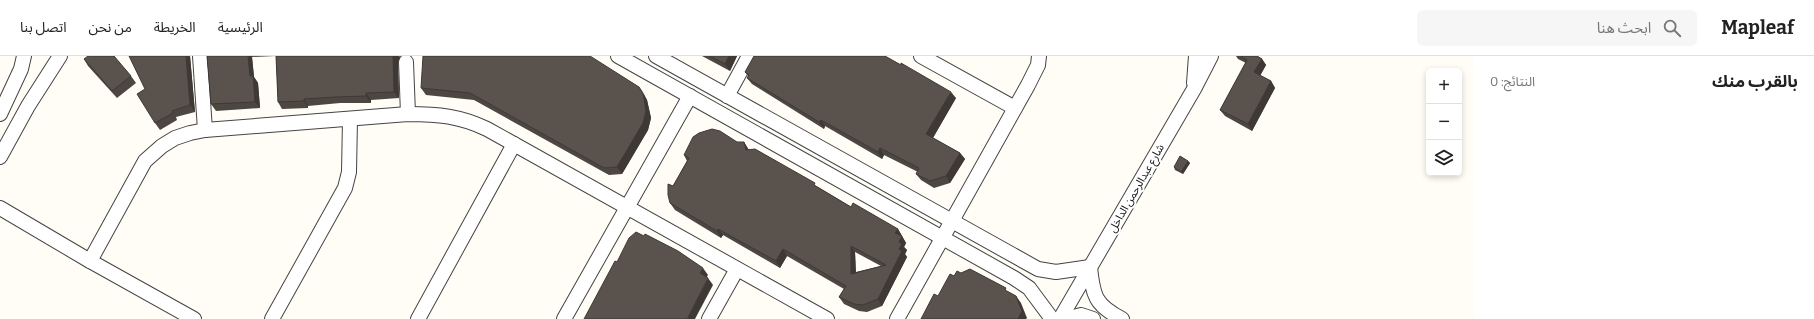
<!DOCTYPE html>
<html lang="ar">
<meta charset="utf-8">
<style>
:root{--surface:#fff;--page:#f6f6f6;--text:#222;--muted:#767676;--line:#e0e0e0}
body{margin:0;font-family:Bitter,"Noto Sans Arabic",serif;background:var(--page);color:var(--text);direction:rtl}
.controls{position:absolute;right:12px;top:12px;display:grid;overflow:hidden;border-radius:6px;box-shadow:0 2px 6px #0003}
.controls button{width:36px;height:36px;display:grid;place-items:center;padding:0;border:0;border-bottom:1px solid var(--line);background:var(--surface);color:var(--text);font:20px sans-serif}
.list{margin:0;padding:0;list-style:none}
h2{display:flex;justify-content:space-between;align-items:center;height:52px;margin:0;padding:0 16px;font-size:17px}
h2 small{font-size:13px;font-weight:400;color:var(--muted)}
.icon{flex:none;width:22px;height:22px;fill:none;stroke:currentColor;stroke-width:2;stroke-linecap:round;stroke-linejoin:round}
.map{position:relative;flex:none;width:1474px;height:263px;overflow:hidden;direction:ltr}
header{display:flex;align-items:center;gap:24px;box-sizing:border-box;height:56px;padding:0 20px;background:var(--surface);border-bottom:1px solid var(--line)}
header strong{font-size:19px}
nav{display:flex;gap:22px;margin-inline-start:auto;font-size:14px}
.search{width:280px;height:36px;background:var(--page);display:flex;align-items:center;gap:10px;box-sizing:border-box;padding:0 14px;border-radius:6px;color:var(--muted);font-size:15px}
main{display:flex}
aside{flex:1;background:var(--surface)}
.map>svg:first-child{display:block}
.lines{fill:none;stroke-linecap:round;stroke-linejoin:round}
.minor-casing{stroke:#444;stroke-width:16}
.minor{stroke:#fff;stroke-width:14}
.wall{fill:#4d4742;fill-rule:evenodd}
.shaded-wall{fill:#3f3936}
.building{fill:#5a524d;stroke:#3f3936;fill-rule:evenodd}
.labels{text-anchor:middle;stroke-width:4;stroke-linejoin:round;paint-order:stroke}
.street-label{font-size:11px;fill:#111;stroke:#fff}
</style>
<header>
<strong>Mapleaf</strong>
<div class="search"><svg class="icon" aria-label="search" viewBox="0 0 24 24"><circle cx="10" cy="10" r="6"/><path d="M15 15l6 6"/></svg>ابحث هنا</div>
<nav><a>الرئيسية</a><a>الخريطة</a><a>من نحن</a><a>اتصل بنا</a></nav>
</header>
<main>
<aside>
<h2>بالقرب منك<small>النتائج: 0</small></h2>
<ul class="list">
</ul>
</aside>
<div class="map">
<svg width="1474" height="263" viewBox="0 0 1474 263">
<rect width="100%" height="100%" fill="#fffdf5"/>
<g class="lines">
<g class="minor-casing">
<g id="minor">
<polyline points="200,0 205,74"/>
<polyline points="618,0 1014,222 1029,232 1052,263"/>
<path d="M656 0 1038 213 1056 216 1090 211C1093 240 1095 249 1122 263"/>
<polyline points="921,0 1015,52"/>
<polyline points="406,6 408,58"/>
<polyline points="1194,27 1196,0"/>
<polyline points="727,40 749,0"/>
<polyline points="0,58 21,13 24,0"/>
<polyline points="0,101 28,50 60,0"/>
<polyline points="0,152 90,205 194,263"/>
<path d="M90 205 145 105 162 90 175 82 190 77 205 74 408 58C438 58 460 60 487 73L827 263"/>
<polyline points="272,263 345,132 349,116 350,63"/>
<polyline points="418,263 514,88"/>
<polyline points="564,263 690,40"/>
<polyline points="709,263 737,213"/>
<polyline points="897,263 1028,29 1038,9 1039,0"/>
<polyline points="1060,263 1194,33 1211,0"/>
<polyline points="1066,263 1081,259 1093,263"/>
</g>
</g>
<use href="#minor" class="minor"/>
</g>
<g class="wall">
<polygon points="190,0 195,56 176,61 177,64 160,74 155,67 145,33"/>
<polygon points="207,0 399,0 400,1 398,6 399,42 371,44 371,47 340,47 308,50 308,52 282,53 278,46 276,0 252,1 254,21 258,27 260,52 216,55 211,48"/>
<polygon points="702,0 737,0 730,15"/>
<polygon points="1236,0 1257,0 1262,3 1266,9 1260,20 1271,25 1275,32 1252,75 1225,60 1220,54 1246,7 1238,3"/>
<polygon points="84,3 131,20 136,27 117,42 88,10"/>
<polygon points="745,16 956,42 933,82 960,97 965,103 950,127 934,132 921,124 916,118 918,116 884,99 882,103 825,70 824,73 752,28 747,22 748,20"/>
<polygon points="421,32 644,38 647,44 651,62 648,74 622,118 609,119 474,44 426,39"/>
<path d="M737 86H744L749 94 818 131 851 151 898 173 906 187 904 191 907 194 905 198 907 201 882 250 867 256 859 255 844 248 839 241 844 233 787 200 780 212 723 179 721 182 675 154 670 147 673 130 687 105 684 99ZM855 196 881 210 856 216Z"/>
<polygon points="1188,105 1190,107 1183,118 1175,114 1174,111"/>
</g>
<g class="shaded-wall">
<polygon points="186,0 190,0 195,56 190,49"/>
<polygon points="248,0 252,0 252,1 254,21 258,27 260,52 255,46 250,20"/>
<polygon points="393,0 399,0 400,1 398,6 399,42 394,36"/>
<polygon points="729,0 737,0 730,15 725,8"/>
<polygon points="1262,3 1266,9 1258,23 1254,16"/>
<polygon points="1271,25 1275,32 1252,75 1248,68"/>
<polygon points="639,31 647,44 651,62 648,74 622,118 617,111"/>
<polygon points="951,36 956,42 931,85 926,78"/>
<polygon points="366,37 371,44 371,47 366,40"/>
<polygon points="304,43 308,50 308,52 304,45"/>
<polygon points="821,64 825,70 824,73 819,66"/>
<polygon points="744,86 748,93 751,101 746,94"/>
<polygon points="880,92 884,99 882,103 878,96"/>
<polygon points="960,97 965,103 950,127 946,120"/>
<polygon points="1188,105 1190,107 1183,118 1181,116"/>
<polygon points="718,173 723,179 721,182 717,175"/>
<polygon points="898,173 906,187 904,191 907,194 905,198 907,201 882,250 878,243 899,193 899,186 895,177"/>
<polygon points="851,190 855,196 856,224 851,218"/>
<polygon points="783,193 787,200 780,212 776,205"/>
<polygon points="703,212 708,219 705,224 700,217"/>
<polygon points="708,222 713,229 695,263 687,263"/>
<polygon points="1016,240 1021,247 1027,262 1026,263 1018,263"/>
</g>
<g class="building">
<polygon points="88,0 114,0 131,20 112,35 84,3"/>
<polygon points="129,0 186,0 190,49 172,55 173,57 155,67 137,38 145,33"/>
<polygon points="207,0 248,0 250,20 253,20 255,46 211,48"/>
<polygon points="276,0 393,0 394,36 366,37 366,40 335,41 304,43 304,45 278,46"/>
<polygon points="423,0 590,0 639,31 643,37 646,55 643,67 617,111 604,112 470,37 421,32"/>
<polygon points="710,0 729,0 725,8"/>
<polygon points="754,0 885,0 901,9 901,7 951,36 926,78 960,97 946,120 930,125 916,118 919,112 880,92 878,96 821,64 819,66 747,22 749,19 745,16"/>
<polygon points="1240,0 1257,0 1262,3 1254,16 1271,25 1248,68 1220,54 1247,4"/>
<path d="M712 73 720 75 737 86H744L746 94 755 93 815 127 814 129 851 151 853 147 898 173 895 177 902 180 899 186 902 188 899 193 902 195 878 243 863 249 854 248 839 241 846 230 783 193 776 205 718 173 717 175 670 147 668 139V128L673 130 689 102 684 99 693 81 699 77ZM851 190 886 209 851 218Z"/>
<polygon points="1180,100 1188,105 1181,116 1174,111"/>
<polygon points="636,176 644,180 645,178 678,195 703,212 700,217 708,222 687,263 584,263 615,205 617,206 629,182"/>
<polygon points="970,213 1006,232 1005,234 1016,240 1022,255 1018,263 921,263 934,238 938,240 950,218 954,220 957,215 961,217"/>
</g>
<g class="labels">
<g class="street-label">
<text transform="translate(1136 132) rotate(-60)" y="4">شارع عبدالرحمن الداخل</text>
</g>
</g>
</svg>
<div class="controls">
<button>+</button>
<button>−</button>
<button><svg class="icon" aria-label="layers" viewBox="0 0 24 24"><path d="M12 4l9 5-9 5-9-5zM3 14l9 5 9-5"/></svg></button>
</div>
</div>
</main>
